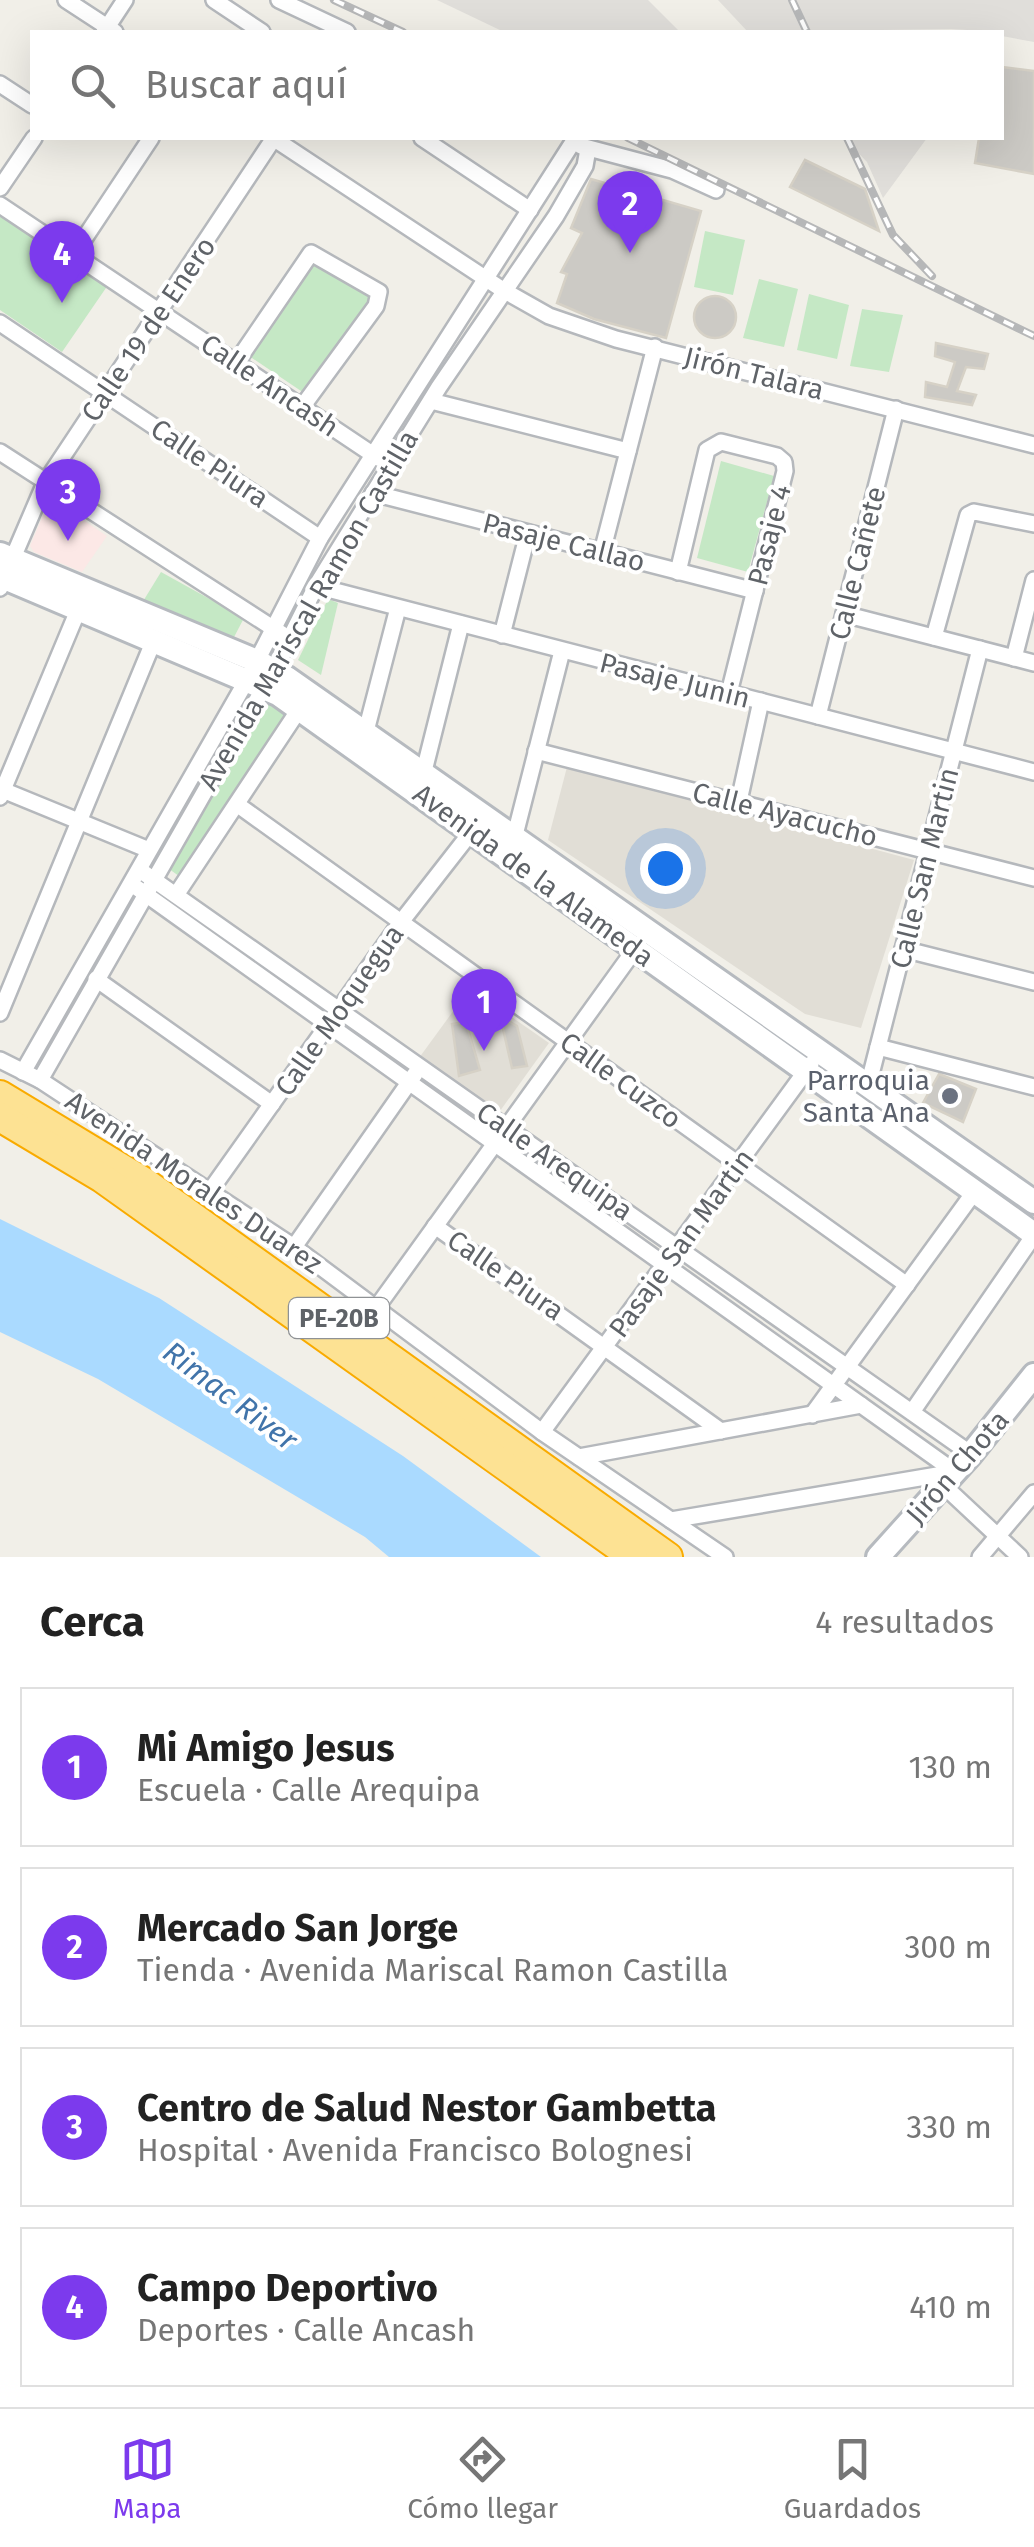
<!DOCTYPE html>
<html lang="es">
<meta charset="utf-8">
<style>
:root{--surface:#fff;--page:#f2f2f2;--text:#222;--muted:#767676;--line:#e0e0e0;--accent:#7c3aed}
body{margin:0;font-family:"Fira Sans",sans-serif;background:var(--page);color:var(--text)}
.you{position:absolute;left:665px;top:868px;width:35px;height:35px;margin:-25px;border:8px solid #fff;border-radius:50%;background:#1a73e8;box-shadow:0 0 0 15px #1a73e833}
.badge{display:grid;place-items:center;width:65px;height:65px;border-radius:50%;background:var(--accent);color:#fff;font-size:32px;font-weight:700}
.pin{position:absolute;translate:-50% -82px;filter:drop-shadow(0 2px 5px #0008)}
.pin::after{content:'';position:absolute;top:52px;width:35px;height:30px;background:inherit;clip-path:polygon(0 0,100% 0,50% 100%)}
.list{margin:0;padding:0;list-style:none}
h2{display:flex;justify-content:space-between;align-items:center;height:130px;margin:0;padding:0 40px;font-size:42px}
h2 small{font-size:32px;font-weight:400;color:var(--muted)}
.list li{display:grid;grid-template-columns:65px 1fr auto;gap:30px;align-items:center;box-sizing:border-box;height:160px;margin:0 20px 20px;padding:0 20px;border:2px solid var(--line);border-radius:0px}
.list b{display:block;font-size:38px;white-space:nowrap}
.list p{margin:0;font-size:32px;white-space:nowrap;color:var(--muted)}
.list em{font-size:32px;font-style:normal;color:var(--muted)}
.icon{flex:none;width:55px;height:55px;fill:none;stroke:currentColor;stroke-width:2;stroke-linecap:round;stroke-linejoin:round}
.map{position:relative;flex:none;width:1034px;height:1557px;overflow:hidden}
.search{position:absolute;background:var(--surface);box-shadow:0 10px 40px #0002;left:30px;right:30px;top:30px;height:110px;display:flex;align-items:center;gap:25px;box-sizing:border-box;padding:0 35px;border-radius:0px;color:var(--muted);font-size:38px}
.sheet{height:850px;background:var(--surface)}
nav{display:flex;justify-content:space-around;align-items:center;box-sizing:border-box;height:140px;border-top:2px solid var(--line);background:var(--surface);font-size:28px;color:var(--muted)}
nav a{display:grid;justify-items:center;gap:5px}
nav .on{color:var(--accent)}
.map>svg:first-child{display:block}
.industrial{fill:#e0deda}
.education{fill:#e1ded6}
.medical{fill:#fce8e6}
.green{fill:#c5e8c5}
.water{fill:#aadaff}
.building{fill:#cccac5;stroke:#d6d1c6;stroke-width:2.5}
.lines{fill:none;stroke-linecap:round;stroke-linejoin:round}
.street-casing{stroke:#b5b8bc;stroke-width:20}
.secondary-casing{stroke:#b6babf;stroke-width:28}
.highway-casing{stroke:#f9ab00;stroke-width:32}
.street{stroke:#fff;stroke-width:15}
.secondary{stroke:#fff;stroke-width:22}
.highway{stroke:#fde293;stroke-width:28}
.rail-casing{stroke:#b6b7b8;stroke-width:8}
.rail{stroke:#fff;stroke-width:4;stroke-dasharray:11;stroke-linecap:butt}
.worship-dot{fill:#6b7280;stroke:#fff;stroke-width:4}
.labels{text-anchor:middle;stroke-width:8;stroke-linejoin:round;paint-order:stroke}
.shield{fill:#fff;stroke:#8f9295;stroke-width:2.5}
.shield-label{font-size:25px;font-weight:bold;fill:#5f6368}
.street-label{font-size:28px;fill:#5f6368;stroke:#fff}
.worship-label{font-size:28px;fill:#5b616d;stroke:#fff;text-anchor:end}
.water-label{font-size:30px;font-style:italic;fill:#4174aa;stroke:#fff}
</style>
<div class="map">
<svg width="1034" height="1557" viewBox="0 0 1034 1557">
<rect width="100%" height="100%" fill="#f1efe8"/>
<g class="industrial">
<polygon points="437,0 648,0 680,32 504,32"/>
<polygon points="718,0 1034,0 1034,42 1002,36 1002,32 951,29 748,32"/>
<polygon points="844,138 927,138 883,198 867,162"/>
</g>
<g class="education">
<polygon points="567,767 914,860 861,1028 805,1014 548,840"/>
<polygon points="470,988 549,1043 500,1111 419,1058"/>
</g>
<polygon class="medical" points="55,501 107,536 82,572 34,552 30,546 46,508"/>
<g class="green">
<polygon points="0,214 108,285 62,352 0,310"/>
<polygon points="705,231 745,240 733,295 694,287"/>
<polygon points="314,260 370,298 304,393 249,356"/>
<polygon points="759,279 798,289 784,347 743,338"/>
<polygon points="809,294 849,305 837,359 797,350"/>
<polygon points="862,309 903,315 889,372 850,366"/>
<polygon points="721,461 774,476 748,572 697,558"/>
<polygon points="161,572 244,618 233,639 142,603"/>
<polygon points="328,599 338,603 321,675 298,660"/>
<polygon points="270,701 289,714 179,876 169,869"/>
</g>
<polygon class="water" points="0,1219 159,1298 403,1456 541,1557 389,1557 365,1537 98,1379 0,1332"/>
<g class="building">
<polygon points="1002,67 1034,71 1034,174 975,163 979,138 1002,138"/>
<polygon points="805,160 865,189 879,231 790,187"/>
<polygon points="591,179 701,211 666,338 594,319 557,303 567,274 561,272 582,233 571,228"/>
<circle cx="715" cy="317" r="21"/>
<polygon points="936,343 988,354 984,369 966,367 957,391 976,395 972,405 925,397 926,382 947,387 955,362 935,356"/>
<polygon points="500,1016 517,1026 527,1066 512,1068"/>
<polygon points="466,1022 480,1070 459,1076 452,1024"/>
<polygon points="939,1074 976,1089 963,1122 923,1103"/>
</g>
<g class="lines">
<g class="street-casing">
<g id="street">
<polyline points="66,0 115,32"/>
<polyline points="214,0 262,32"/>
<polyline points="279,0 347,32"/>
<polyline points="104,32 125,0"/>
<polyline points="0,84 32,105"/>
<polyline points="273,138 503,290 549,316 616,339 1034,445"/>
<polyline points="422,138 530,210"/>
<polyline points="581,146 672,170 716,190"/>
<polyline points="0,188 34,138"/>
<polyline points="0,205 378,458"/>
<polyline points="74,254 151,138"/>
<polyline points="0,323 320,538"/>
<polyline points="236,363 311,253 379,292 376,306 302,407"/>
<polyline points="431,401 628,451"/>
<polyline points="0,452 282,634"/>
<polyline points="373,493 755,591"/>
<polyline points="602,552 655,347"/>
<polyline points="678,572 707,450 721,442 777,456 784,462 785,471 729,693"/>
<polyline points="316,586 1034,772"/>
<polyline points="0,588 45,483 274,138"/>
<polyline points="844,614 1034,663"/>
<polyline points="502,635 528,533"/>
<polyline points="934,637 968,515 974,512 1034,524"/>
<polyline points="1014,658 1034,580"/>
<polyline points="818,716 896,409"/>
<polyline points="366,731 398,608"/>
<polyline points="536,751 1034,878"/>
<polyline points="424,771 461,624"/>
<polyline points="0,789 149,850"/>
<polyline points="0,797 79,608"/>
<polyline points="739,801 761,701"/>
<polyline points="238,805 907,1285"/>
<polyline points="515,835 562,651"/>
<polyline points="144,873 971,1454"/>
<polyline points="137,888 955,1472"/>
<polyline points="176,895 300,708"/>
<polyline points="903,949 1034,982"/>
<polyline points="96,979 272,1104"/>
<polyline points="0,1013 154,640"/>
<polyline points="878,1047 1034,1087"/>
<polyline points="0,1060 40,1080 294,1247 542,1432 725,1557"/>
<polyline points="23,1072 248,678 320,538 573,142"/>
<polyline points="40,1080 274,670 316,586 439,387 556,216 585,166 588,149"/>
<polyline points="868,1086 980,649"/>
<polyline points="210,1191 401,922 472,831"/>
<polyline points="435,1226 721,1431"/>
<polyline points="294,1247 415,1074"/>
<polyline points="377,1307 638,945"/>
<polyline points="912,1412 1034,1235"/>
<polyline points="812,1415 975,1191"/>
<polyline points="542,1432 811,1064"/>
<polyline points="579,1457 861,1405"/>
<polyline points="943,1485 1020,1557"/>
<polyline points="671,1520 955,1472"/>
<polyline points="980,1557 1034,1493"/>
</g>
</g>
<g class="secondary-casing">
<g id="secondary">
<polyline points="0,554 257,661 287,678 1034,1202"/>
<polyline points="0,576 278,694 1034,1234"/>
<polyline points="878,1557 971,1454 1034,1375"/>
</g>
</g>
<g class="highway-casing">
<g id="highway">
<polyline points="0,1095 144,1182 668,1557"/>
<polyline points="0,1117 102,1178 633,1557"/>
</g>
</g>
<use href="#street" class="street"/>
<use href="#secondary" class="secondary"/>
<use href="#highway" class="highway"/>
<g class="rail-casing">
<g id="rail">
<polyline points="334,0 403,32"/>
<polyline points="792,0 807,32"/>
<polyline points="628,138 1034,336"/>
<polyline points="847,138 893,235 932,276"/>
</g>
</g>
<use href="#rail" class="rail"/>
</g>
<circle class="worship-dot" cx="950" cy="1096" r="10"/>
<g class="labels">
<rect class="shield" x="289" y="1298" width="100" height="40" rx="8"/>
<g class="shield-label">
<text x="339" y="1327">PE-20B</text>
</g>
<g class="street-label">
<text transform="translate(148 329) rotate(-56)" y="10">Calle 19 de Enero</text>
<text transform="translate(754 373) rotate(14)" y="10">Jirón Talara</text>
<text transform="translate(270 385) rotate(34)" y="10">Calle Ancash</text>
<text transform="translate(210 463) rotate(34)" y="10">Calle Piura</text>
<text transform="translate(769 535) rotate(-76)" y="10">Pasaje 4</text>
<text transform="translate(564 542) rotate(14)" y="10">Pasaje Callao</text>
<text transform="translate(857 563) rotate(-76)" y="10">Calle Cañete</text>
<text transform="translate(308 610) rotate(-60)" y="10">Avenida Mariscal Ramon Castilla</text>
<text transform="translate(675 680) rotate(14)" y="10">Pasaje Junin</text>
<text transform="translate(785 814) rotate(14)" y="10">Calle Ayacucho</text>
<text transform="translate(924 868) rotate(-76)" y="10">Calle San Martin</text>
<text transform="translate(534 875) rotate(36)" y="10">Avenida de la Alameda</text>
<text transform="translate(339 1010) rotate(-55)" y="10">Calle Moquegua</text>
<text transform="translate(621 1080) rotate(36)" y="10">Calle Cuzco</text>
<text transform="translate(555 1161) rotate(35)" y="10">Calle Arequipa</text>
<text transform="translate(194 1182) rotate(34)" y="10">Avenida Morales Duarez</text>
<text transform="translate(681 1243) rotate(-54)" y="10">Pasaje San Martin</text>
<text transform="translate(506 1275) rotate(35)" y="10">Calle Piura</text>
<text transform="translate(957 1467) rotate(-49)" y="10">Jirón Chota</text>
</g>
<g class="worship-label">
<text x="930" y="1090">Parroquia<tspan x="930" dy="32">Santa Ana</tspan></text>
</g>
<g class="water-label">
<text transform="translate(230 1396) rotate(37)" y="10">Rimac River</text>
</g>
</g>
</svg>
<div class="you"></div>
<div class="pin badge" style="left:484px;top:1051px">1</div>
<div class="pin badge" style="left:630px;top:253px">2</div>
<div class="pin badge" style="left:68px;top:541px">3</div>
<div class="pin badge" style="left:62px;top:303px">4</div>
<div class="search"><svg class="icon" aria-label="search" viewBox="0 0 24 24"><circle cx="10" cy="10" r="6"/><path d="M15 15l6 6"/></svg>Buscar aquí</div>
</div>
<section class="sheet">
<h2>Cerca<small>4 resultados</small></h2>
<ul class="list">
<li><span class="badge">1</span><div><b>Mi Amigo Jesus</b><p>Escuela · Calle Arequipa</p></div><em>130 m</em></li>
<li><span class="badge">2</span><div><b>Mercado San Jorge</b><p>Tienda · Avenida Mariscal Ramon Castilla</p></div><em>300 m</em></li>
<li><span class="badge">3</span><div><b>Centro de Salud Nestor Gambetta</b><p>Hospital · Avenida Francisco Bolognesi</p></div><em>330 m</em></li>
<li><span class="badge">4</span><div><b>Campo Deportivo</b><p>Deportes · Calle Ancash</p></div><em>410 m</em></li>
</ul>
</section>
<nav>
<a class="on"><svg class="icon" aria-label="map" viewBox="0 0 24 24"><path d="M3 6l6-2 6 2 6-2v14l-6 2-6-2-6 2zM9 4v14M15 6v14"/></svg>Mapa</a>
<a><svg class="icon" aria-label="directions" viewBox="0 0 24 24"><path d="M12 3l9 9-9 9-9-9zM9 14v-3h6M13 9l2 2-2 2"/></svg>Cómo llegar</a>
<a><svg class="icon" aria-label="saved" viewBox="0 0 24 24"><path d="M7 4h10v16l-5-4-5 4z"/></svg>Guardados</a>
</nav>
